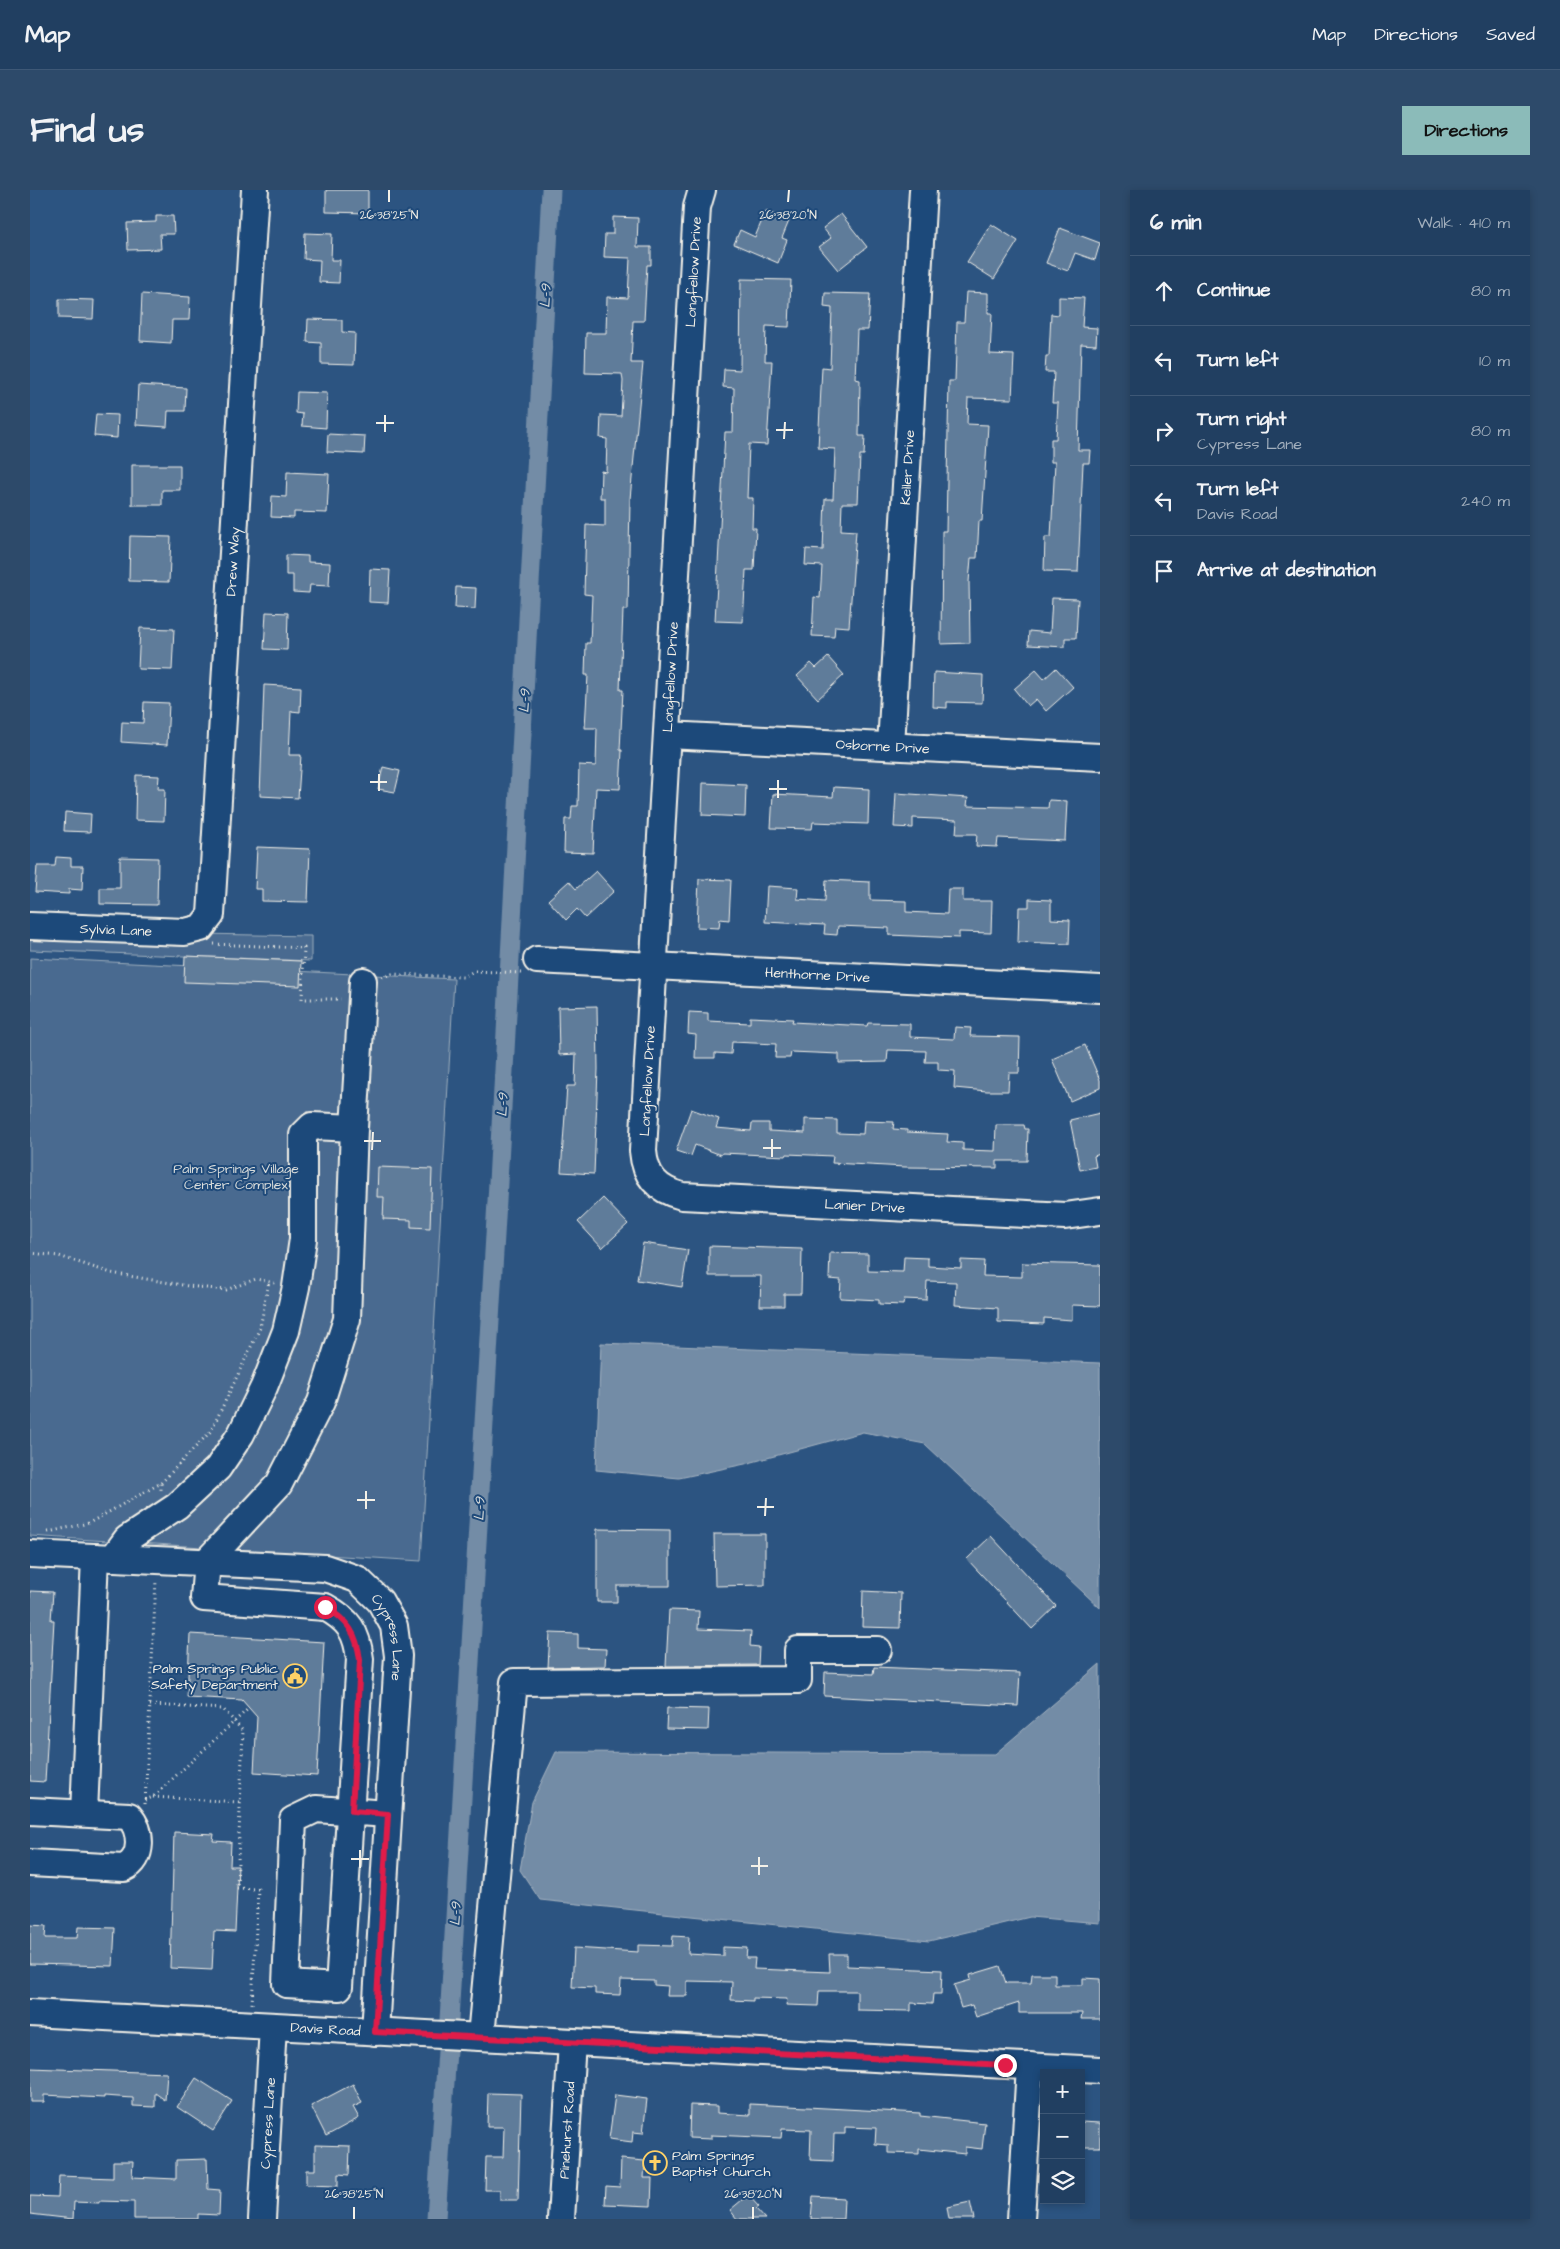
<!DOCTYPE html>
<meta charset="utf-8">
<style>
:root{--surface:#213f61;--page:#2d4a6a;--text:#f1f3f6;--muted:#a2afbd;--line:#3e5876;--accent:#8bbbb9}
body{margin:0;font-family:"Architects Daughter",sans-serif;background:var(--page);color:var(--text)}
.controls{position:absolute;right:15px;bottom:15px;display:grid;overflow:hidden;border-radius:0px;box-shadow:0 2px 8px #0003}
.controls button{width:45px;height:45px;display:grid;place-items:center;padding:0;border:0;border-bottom:1px solid var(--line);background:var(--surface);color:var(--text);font:25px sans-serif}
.stop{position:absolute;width:15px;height:15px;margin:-11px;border:4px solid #e11d48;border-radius:50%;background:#fff}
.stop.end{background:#e11d48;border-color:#fff;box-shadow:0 1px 5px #0008}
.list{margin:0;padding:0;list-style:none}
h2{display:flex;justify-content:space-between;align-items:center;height:65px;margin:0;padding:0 20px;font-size:21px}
h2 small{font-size:16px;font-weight:400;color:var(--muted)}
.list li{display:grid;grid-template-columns:32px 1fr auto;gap:15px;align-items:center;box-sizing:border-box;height:70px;padding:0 20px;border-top:1px solid var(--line)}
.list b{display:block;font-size:19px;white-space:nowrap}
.list p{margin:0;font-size:16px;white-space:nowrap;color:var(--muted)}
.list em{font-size:16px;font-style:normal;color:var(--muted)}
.icon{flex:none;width:28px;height:28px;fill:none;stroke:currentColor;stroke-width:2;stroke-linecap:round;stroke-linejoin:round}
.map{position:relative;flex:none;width:1070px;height:2029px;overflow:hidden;border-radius:0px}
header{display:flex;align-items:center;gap:30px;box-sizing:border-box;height:70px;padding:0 25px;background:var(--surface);border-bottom:1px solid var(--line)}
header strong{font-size:24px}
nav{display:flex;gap:28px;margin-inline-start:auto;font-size:18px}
.intro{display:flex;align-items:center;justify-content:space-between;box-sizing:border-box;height:120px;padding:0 30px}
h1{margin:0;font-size:35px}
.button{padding:12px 22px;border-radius:0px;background:var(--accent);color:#111;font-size:18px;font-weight:700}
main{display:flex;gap:30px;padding:0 30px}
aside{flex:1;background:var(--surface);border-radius:0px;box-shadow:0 2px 8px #0003}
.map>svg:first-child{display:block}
.green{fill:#496b90;stroke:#9eaebc}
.water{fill:#738ca6;stroke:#a7b4c0}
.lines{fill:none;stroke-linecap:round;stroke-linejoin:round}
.canal{stroke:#738ca6;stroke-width:19}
.building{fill:#5e7b9a;stroke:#f4f1e8}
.minor-casing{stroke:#f4f1e8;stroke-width:30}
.path{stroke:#f4f1e8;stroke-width:3;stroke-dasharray:1 4;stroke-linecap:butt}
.minor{stroke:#1f4a7a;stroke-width:26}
.route{stroke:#e11d48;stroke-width:6}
.ticks{fill:none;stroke:#f4f1e8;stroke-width:2}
.labels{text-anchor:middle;stroke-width:4;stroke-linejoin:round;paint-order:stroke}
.street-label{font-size:14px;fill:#f4f1e8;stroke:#1f4a7a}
.park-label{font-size:14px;fill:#dadddb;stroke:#1f4a7a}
.poi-label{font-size:14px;fill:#f4f1e8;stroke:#1f4a7a;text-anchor:end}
.water-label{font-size:15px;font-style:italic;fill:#dadddb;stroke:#1f4a7a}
.ticks-label{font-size:12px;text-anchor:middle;fill:#f4f1e8;stroke:#1f4a7a;stroke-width:4;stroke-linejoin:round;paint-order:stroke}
</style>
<header>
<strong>Map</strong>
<nav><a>Map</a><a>Directions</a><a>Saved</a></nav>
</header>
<div class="intro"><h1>Find us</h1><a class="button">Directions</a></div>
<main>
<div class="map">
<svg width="1070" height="2029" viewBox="0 0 1070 2029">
<rect width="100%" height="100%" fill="#2c5481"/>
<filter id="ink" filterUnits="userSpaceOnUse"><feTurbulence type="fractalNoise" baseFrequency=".02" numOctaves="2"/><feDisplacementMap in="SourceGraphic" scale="10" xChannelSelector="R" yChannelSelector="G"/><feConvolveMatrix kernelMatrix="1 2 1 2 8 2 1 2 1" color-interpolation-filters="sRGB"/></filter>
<g filter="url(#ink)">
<g class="green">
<polygon points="0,741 281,746 281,771 0,760"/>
<polygon points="0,768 424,789 391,1371 0,1346"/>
</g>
<g class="water">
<polygon points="571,1153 1070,1173 1070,1418 895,1254 833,1242 715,1274 649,1288 566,1280"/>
<polygon points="1070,1474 1070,1733 1000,1727 899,1751 510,1710 490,1680 502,1612 526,1562 965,1564"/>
</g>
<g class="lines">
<g class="canal">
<polyline points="419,1830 467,1011 521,0"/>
<polyline points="406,2029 417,1861"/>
</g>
</g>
<g class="building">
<polygon points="296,0 338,0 338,23 296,22"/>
<polygon points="736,21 759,31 752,48 757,50 748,73 704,54 710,40 725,47"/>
<polygon points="811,24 837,57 808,80 789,57 801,48 793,38"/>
<polygon points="126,26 143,26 144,44 130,44 131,59 98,60 97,33 126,32"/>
<polygon points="583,27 608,28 607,57 621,57 621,75 617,75 614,131 603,131 601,173 613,173 600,309 598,420 593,420 590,500 593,500 590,560 592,560 590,599 566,598 563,663 534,662 535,629 541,629 542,616 548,616 549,575 566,576 567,538 555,538 558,485 555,485 556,453 560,453 562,405 554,404 556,335 575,336 575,308 570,308 571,281 576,282 577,249 570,248 571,225 591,226 593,191 592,184 555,183 556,143 576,143 577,107 598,108 600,68 574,67 575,44 583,44"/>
<polygon points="961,34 988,51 964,89 937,72"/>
<polygon points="1030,38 1070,53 1065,70 1045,63 1038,81 1016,73"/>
<polygon points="275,43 302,44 301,70 310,70 309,93 289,92 290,70 274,69"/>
<polygon points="711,89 761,90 759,137 736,136 735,171 742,171 737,255 719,254 717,308 723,308 722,338 726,338 724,380 716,380 713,432 685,431 695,242 703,242 704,198 693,197 694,179 710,180"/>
<polygon points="936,102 958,103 958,123 962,123 960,164 984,165 982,209 938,208 937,234 958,235 952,331 949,331 947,368 941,368 939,392 940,453 911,454 912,341 916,341 919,191 925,191 927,132 934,132"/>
<polygon points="795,103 840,104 838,140 827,140 825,189 830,190 829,246 835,246 834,265 830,265 828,313 812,313 811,340 826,341 819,437 805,436 804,447 782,446 784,407 790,408 792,376 775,375 776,359 793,360 795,309 803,309 805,259 788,258 792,177 800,178 802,118 794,117"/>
<polygon points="112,104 160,107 159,130 142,130 141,153 110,151"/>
<polygon points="1029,107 1054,108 1052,137 1067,138 1066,155 1051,154 1048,260 1060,260 1059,273 1053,273 1048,382 1014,381 1015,347 1021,347 1025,272 1021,272 1021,249 1026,249 1028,213 1022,213 1024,182 1015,182 1016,166 1019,166 1021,124 1029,125"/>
<polygon points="29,109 64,110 63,129 29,128"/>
<polygon points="278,129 312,130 312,142 325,143 324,175 291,174 291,153 277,152"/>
<polygon points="108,195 156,198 155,221 138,221 137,237 106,235"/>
<polygon points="267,202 297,203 296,238 272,236 273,224 266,223"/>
<polygon points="66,224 88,225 87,248 64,246"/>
<polygon points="298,244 335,246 334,264 297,262"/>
<polygon points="102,275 150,275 150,300 132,300 132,315 102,315"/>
<polygon points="257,282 299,284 297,323 264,322 264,328 241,327 242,306 256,307"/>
<polygon points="100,346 141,347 139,392 99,391"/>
<polygon points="256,365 278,366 278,372 300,373 299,396 280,395 279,403 263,402 263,385 256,385"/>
<polygon points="340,379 360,380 358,413 339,412"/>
<polygon points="426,397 446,398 445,419 425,418"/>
<polygon points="1022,408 1048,409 1046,448 1035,448 1035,457 998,455 999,441 1020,443"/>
<polygon points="236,422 258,423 257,460 234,459"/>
<polygon points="110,438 144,439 142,480 108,479"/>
<polygon points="798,467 814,485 788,509 767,486 781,473 786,478"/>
<polygon points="1026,478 1043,497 1016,521 1006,509 998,516 984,499 1006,480 1014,489"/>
<polygon points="904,482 953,485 952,513 917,512 917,518 903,517"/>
<polygon points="234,495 271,497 270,522 261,521 259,565 271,565 268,608 230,606"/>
<polygon points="114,512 139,513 137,555 91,552 92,532 113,533"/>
<polygon points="353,577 370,581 365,602 348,599"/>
<polygon points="106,585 129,586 128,599 135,599 134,631 105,630"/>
<polygon points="673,593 716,595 715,627 672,625"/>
<polygon points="804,597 839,599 838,634 783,632 782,639 741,638 743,604 803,607"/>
<polygon points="866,603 938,608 937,616 1018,618 1019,610 1037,611 1035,651 968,648 967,657 946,656 947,644 926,644 927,630 883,628 883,638 864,637"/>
<polygon points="35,622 61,624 60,642 34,641"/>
<polygon points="227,657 280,659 278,712 232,711 232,699 225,699"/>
<polygon points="26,667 41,668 41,676 53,676 52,700 39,699 39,704 5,702 7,676 25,676"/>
<polygon points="90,667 128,668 127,715 70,714 70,698 90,698"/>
<polygon points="566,681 584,701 555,728 547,719 536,730 518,710 539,691 546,699"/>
<polygon points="669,689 701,690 699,730 690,729 689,738 667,737"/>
<polygon points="796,690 840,692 840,710 876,711 876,722 917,724 918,699 933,699 933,711 962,711 961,743 929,742 929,748 859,745 859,738 808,736 807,745 794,744 795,735 735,732 737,696 768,698 767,709 795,711"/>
<polygon points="999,709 1021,710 1021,729 1040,730 1039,754 988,752 989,717 999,717"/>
<polygon points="155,766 271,771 270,796 154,792"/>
<polygon points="567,816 568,879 564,984 531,982 537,896 545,896 546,864 529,865 528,817"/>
<polygon points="659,822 678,823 678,831 720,833 720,827 763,829 762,832 837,836 838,833 880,834 880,847 924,849 925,837 941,838 940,846 990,847 989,883 979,883 978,901 957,901 924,898 925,881 908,880 908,872 895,872 896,861 858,860 857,872 809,873 809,864 761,862 760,868 745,868 746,854 702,852 701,864 685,863 685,868 665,868 666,845 658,844"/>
<polygon points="1055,855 1070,890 1070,898 1040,911 1022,869"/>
<polygon points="661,919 689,929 686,938 721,941 722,933 739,933 739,941 775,943 775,929 807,930 807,943 833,944 834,931 864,932 863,939 877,940 877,942 918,944 917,952 933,953 933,960 965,961 966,935 994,935 995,939 998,939 997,971 967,971 967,978 875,977 802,973 803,966 757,964 756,966 692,963 691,965 665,955 661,966 646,961"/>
<polygon points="1070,923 1070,964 1064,966 1066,977 1050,980 1040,930"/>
<polygon points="348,977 402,979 400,1038 381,1037 381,1030 353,1029 354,1007 347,1007"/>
<polygon points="573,1008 598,1034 572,1058 548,1032"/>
<polygon points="613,1053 658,1060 652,1097 607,1090"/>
<polygon points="679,1056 772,1059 771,1104 754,1104 754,1116 730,1116 731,1086 679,1086"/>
<polygon points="800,1063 838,1064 838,1081 873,1082 874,1067 898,1068 898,1076 931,1078 931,1070 954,1071 953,1086 992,1087 992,1073 1070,1075 1070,1116 1042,1115 1042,1130 1014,1128 1014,1134 968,1132 968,1118 925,1115 926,1092 897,1091 896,1110 874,1109 873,1115 849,1114 849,1110 810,1108 811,1090 799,1089"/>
<polygon points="567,1339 640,1340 640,1396 587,1396 587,1412 567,1412"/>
<polygon points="684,1344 735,1344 735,1395 685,1396"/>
<polygon points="961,1346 1026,1416 1002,1439 937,1369"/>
<polygon points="0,1401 23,1402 21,1430 24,1430 15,1592 0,1591"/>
<polygon points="833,1401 871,1403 870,1438 832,1437"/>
<polygon points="639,1420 669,1421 668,1439 721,1441 720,1456 729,1457 728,1475 636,1476"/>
<polygon points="520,1443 548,1444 548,1458 576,1459 575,1476 518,1477"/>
<polygon points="160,1444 294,1452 287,1586 224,1582 227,1527 219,1518 212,1510 157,1507"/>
<polygon points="844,1477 990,1483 988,1516 794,1506 795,1482 843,1484"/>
<polygon points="637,1518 679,1519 678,1540 636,1539"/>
<polygon points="144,1642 184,1644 183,1651 201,1652 200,1676 208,1676 205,1742 184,1741 182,1780 140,1778"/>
<polygon points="0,1735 16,1736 15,1748 47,1748 48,1737 85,1738 83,1776 0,1774"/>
<polygon points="643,1746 659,1747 658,1764 693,1766 693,1757 717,1758 716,1768 725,1768 724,1779 800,1782 799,1764 817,1764 817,1776 912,1780 911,1804 903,1804 902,1814 881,1813 881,1821 827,1820 827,1801 789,1801 788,1816 756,1815 757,1809 723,1808 723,1811 701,1810 702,1792 657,1791 657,1806 637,1806 638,1796 624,1795 624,1791 591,1790 590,1805 565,1804 565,1798 542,1797 544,1758 608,1762 608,1755 642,1756"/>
<polygon points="970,1776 976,1793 1001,1793 1002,1784 1025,1784 1025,1795 1053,1795 1053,1788 1070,1789 1070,1829 1051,1829 1052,1823 989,1823 989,1813 946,1827 942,1815 931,1818 924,1795 941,1790 940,1785"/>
<polygon points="0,1878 137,1883 135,1910 125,1903 125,1917 103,1916 103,1908 74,1906 74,1908 14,1905 14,1912 0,1912"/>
<polygon points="166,1888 202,1911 183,1941 147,1917"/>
<polygon points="323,1894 332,1913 323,1917 329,1928 296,1946 281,1916"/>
<polygon points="458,1903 491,1904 488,2010 470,2010 470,2000 455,2000 456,1967 473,1967 474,1937 457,1937"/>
<polygon points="585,1905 617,1909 613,1943 603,1942 602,1952 579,1949"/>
<polygon points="720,1914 890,1923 890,1926 955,1933 952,1959 935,1957 935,1964 889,1959 889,1964 858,1963 858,1955 845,1954 846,1938 815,1937 815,1944 804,1944 803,1971 780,1970 781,1940 752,1939 751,1948 681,1945 681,1949 659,1948 660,1915 687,1916 687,1923 720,1925"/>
<polygon points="1051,1932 1070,1933 1070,1957 1051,1957"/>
<polygon points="285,1955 320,1956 319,1985 308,1984 308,1996 276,1995 276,1980 285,1980"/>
<polygon points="177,1969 178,1999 190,2000 189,2025 168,2024 168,2029 104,2029 104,2012 69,2011 69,2013 44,2012 43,2029 0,2024 0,2006 28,2007 29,1986 83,1988 83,1971 103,1971 102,1987 146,1989 146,1970"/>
<polygon points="591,1969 615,1971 614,1988 622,1988 621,2016 575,2014 576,1996 590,1997"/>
<polygon points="718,2005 729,2017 726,2019 735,2029 707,2029 700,2020"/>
<polygon points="783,2006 814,2008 813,2029 781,2029"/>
<polygon points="940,2012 944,2029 919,2029 917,2017"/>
</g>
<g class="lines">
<g class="minor-casing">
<g id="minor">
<path id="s1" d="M672 0 667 17 613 961C615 986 627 1000 652 1006L1035 1026 1070 1021"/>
<path id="s2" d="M637 545 1070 567"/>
<path id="s3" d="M861 556 893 0"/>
<path id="s4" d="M0 736 155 742 171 738 181 725 225 0"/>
<path id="s5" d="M507 770 1070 799"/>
<path d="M333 791 324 938 317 1129 291 1212 249 1294 177 1371 174 1408 295 1417C319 1430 327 1442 330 1469L309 1797 256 1794 263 1630 286 1619 358 1624"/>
<path id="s6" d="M0 1364 295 1378 327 1389 350 1411 364 1436 368 1466 345 1842"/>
<polyline points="83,1368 97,1349 147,1316 188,1278 211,1244 234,1197 256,1141 266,1097 273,1049 273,945 282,936 324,938"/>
<path d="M0 1621 99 1626C112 1641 114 1669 94 1678L0 1673"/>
<polyline points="54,1623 65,1367"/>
<path id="s7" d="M0 1823 1070 1880"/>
<polyline points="451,1847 484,1492 768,1490 768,1460 848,1460"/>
<path id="s8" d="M232 2029 243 1836"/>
<path id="s9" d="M531 2029 542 1852"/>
<polyline points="991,2029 1000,1876"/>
</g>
</g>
<g class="path">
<polyline points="184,754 274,758 272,809 311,809"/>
<polyline points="352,787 362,784 433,787 444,781 491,783"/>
<polyline points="0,1063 29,1066 81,1083 158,1096 196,1100 226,1089 245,1093"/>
<polyline points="131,1293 181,1241 230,1138 239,1091"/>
<polyline points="18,1342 59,1333 131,1293 131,1302"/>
<polyline points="120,1515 193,1519 213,1541 207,1698 228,1699 222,1814"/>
<polyline points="123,1607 209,1612"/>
<polyline points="115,1610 123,1607 219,1518"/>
<polyline points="115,1614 126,1390"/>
</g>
<use href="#minor" class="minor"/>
</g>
</g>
<g class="lines" filter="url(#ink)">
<path class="route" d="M295 1417C318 1430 327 1444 330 1470L322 1621 358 1624 345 1842 975 1875"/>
</g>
<path class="ticks" d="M359 12V0M758 12 759 0M346 233H364M746 240H763M355 242V225M754 249 755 232M340 592H357M739 599H757M349 601V584M748 608V590M334 951H351M733 958H751M342 960 343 942M742 967V949M327 1310H345M727 1317H744M336 1319V1301M735 1326 736 1308M321 1669H339M721 1676H738M330 1678V1660M729 1685V1667M324 2029V2017M723 2029V2017"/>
<defs>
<g id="civic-ring" transform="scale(1.25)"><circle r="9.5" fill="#1f4a7a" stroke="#ffd166" stroke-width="1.5"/><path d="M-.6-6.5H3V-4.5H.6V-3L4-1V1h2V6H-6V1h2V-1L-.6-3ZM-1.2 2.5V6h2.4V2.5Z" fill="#ffd166"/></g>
<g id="church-ring" transform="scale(1.25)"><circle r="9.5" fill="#1f4a7a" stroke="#ffd166" stroke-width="1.5"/><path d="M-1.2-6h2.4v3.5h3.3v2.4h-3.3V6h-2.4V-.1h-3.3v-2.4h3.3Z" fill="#ffd166"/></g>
</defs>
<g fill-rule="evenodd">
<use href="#civic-ring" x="265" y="1486"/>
<use href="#church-ring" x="625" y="1973"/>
</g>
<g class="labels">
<g class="street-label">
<text transform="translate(663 82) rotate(-87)" y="5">Longfellow Drive</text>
<text dy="5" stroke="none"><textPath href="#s3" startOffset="279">Keller Drive</textPath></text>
<text dy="5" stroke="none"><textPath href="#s4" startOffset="542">Drew Way</textPath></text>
<text transform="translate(640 487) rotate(-87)" y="5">Longfellow Drive</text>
<text dy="5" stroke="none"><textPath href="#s2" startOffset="216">Osborne Drive</textPath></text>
<text dy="5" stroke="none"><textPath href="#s4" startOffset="86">Sylvia Lane</textPath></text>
<text dy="5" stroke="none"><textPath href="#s5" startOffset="281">Henthorne Drive</textPath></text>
<text transform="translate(617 891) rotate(-87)" y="5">Longfellow Drive</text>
<text dy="5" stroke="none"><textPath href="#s1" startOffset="1211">Lanier Drive</textPath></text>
<text dy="5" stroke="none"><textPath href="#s6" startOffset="399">Cypress Lane</textPath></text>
<text dy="5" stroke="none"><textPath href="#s7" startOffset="296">Davis Road</textPath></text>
<text dy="5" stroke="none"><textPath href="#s8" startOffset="96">Cypress Lane</textPath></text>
<text dy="5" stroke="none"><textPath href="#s9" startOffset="89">Pinehurst Road</textPath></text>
</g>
<g class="park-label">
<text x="206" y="983">Palm Springs Village<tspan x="206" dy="16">Center Complex</tspan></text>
</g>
<g class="poi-label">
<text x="248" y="1483">Palm Springs Public<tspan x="248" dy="16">Safety Department</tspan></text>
<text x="642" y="1970" text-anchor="start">Palm Springs<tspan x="642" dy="16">Baptist Church</tspan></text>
</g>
<g class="water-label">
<text transform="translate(515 106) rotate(-87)" y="5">L-9</text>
<text transform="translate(494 511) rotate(-87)" y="5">L-9</text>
<text transform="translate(472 915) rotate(-87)" y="5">L-9</text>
<text transform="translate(449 1319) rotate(-87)" y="5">L-9</text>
<text transform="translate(425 1724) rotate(-87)" y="5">L-9</text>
</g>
</g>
<g class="ticks-label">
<text x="359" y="29">26°38'25"N</text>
<text x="758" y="29">26°38'20"N</text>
<text x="324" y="2008">26°38'25"N</text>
<text x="723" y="2008">26°38'20"N</text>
</g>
</svg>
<div class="controls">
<button>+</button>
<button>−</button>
<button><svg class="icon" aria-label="layers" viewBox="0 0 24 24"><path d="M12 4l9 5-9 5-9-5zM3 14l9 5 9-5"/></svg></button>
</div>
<div class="stop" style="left:295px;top:1417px"></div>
<div class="stop end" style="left:975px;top:1875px"></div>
</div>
<aside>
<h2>6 min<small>Walk · 410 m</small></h2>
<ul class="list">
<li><svg class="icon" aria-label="ahead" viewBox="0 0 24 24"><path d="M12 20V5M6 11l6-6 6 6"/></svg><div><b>Continue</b></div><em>80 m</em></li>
<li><svg class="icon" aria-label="left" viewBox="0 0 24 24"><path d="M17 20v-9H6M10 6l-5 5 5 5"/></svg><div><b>Turn left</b></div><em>10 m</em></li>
<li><svg class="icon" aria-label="right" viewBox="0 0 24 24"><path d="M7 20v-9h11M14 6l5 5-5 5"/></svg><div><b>Turn right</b><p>Cypress Lane</p></div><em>80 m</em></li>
<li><svg class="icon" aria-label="left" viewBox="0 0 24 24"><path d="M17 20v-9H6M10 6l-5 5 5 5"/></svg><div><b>Turn left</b><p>Davis Road</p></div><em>240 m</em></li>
<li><svg class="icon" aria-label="arrive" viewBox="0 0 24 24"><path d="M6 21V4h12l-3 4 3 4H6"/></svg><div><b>Arrive at destination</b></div></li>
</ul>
</aside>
</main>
